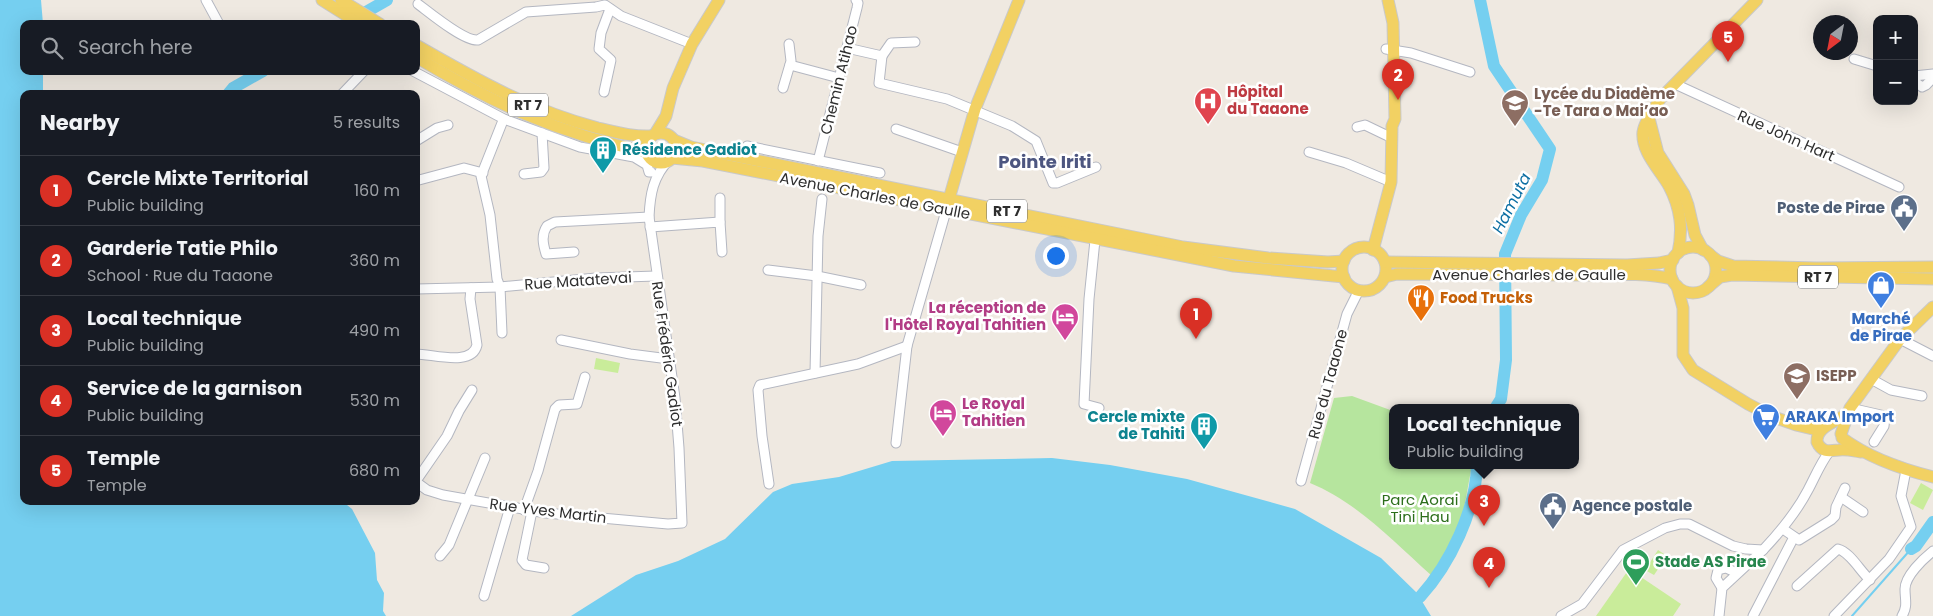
<!DOCTYPE html>
<meta charset="utf-8">
<style>
:root{--surface:#171b24;--page:#242831;--text:#f1f3f6;--muted:#9ea1a6;--line:#363941;--accent:#d93025}
body{margin:0;font-family:Poppins,sans-serif;background:var(--page);color:var(--text)}
.controls{position:absolute;right:15px;top:15px;display:grid;overflow:hidden;border-radius:10px;box-shadow:0 5px 20px #0002}
.controls button{width:45px;height:45px;display:grid;place-items:center;padding:0;border:0;border-bottom:1px solid var(--line);background:var(--surface);color:var(--text);font:25px sans-serif}
.compass{position:absolute;left:1813px;top:15px;width:45px;height:45px;border-radius:50%;background:var(--surface);box-shadow:0 5px 20px #0002;rotate:212deg}
.you{position:absolute;left:1055px;top:255px;width:18px;height:18px;margin:-12px;border:4px solid #fff;border-radius:50%;background:#1a73e8;box-shadow:0 0 0 8px #1a73e833}
.badge{display:grid;place-items:center;width:32px;height:32px;border-radius:50%;background:var(--accent);color:#fff;font-size:16px;font-weight:700}
.pin{position:absolute;translate:-50% -41px;filter:drop-shadow(0 1px 2px #0008)}
.pin::after{content:'';position:absolute;top:26px;width:18px;height:15px;background:inherit;clip-path:polygon(0 0,100% 0,50% 100%)}
.popup{position:absolute;left:1389px;top:404px;width:190px;height:65px;box-sizing:border-box;display:grid;place-content:center;border-radius:10px;background:var(--surface);filter:drop-shadow(0 1px 4px #0005);font-size:16px;white-space:nowrap;color:var(--muted)}
.popup b{font-size:19px;color:var(--text)}
.popup::after{content:'';position:absolute;left:50%;top:100%;margin-left:-10px;border:10px solid transparent;border-top-color:var(--surface)}
.list{margin:0;padding:0;list-style:none}
h2{display:flex;justify-content:space-between;align-items:center;height:65px;margin:0;padding:0 20px;font-size:21px}
h2 small{font-size:16px;font-weight:400;color:var(--muted)}
.list li{display:grid;grid-template-columns:32px 1fr auto;gap:15px;align-items:center;box-sizing:border-box;height:70px;padding:0 20px;border-top:1px solid var(--line)}
.list b{display:block;font-size:19px;white-space:nowrap}
.list p{margin:0;font-size:16px;white-space:nowrap;color:var(--muted)}
.list em{font-size:16px;font-style:normal;color:var(--muted)}
.icon{flex:none;width:28px;height:28px;fill:none;stroke:currentColor;stroke-width:2;stroke-linecap:round;stroke-linejoin:round}
.map{position:relative;flex:none;width:1933px;height:616px;overflow:hidden}
.search{position:absolute;background:var(--surface);box-shadow:0 5px 20px #0002;left:20px;top:20px;width:400px;height:55px;display:flex;align-items:center;gap:12px;box-sizing:border-box;padding:0 18px;border-radius:10px;color:var(--muted);font-size:19px}
.panel{position:absolute;background:var(--surface);box-shadow:0 5px 20px #0002;left:20px;top:90px;width:400px;height:415px;border-radius:10px}
.map>svg:first-child{display:block}
.green{fill:#b6e59e}
.pitch{fill:#c9ec9a}
.water{fill:#75cff0}
.lines{fill:none;stroke-linecap:round;stroke-linejoin:round}
.stream{stroke:#75cff0;stroke-width:2}
.river{stroke:#75cff0;stroke-width:12}
.minor-casing{stroke:#b4b7c1;stroke-width:11}
.major-casing{stroke:#c9c9c9;stroke-width:13}
.minor{stroke:#fff;stroke-width:9}
.major{stroke:#f2d163;stroke-width:11}
.labels{text-anchor:middle;stroke-width:5;stroke-linejoin:round;paint-order:stroke}
.shield{fill:#fff;stroke:#6d6d6d;stroke-width:1}
.shield-label{font-size:14px;font-weight:bold;fill:#2e2e2e}
.street-label{font-size:15px;fill:#2e2e2e;stroke:#fff}
.health-label{font-size:15px;font-weight:bold;fill:#be3a42;stroke:#fff;text-anchor:start}
.education-label{font-size:15px;font-weight:bold;fill:#785e54;stroke:#fff;text-anchor:start}
.culture-label{font-size:15px;font-weight:bold;fill:#0d838f;stroke:#fff;text-anchor:start}
.service-label{font-size:15px;font-weight:bold;fill:#4e5e75;stroke:#fff;text-anchor:end}
.food-label{font-size:15px;font-weight:bold;fill:#c56008;stroke:#fff;text-anchor:start}
.hotel-label{font-size:15px;font-weight:bold;fill:#b23c85;stroke:#fff;text-anchor:end}
.shop-label{font-size:15px;font-weight:bold;fill:#366cbe;stroke:#fff}
.park-label{font-size:15px;fill:#2c6e1b;stroke:#fff}
.leisure-label{font-size:15px;font-weight:bold;fill:#27864d;stroke:#fff;text-anchor:start}
.water-label{font-size:16px;font-style:italic;fill:#0d6fa3;stroke:#fff}
.quarter-label{font-size:18px;font-weight:bold;fill:#4d5680;stroke:#fff}
</style>
<div class="map">
<svg width="1933" height="616" viewBox="0 0 1933 616">
<rect width="100%" height="100%" fill="#efe9e1"/>
<path class="green" d="M1352 396 1393 411V465H1472L1459 535 1431 575C1394 542 1357 502 1310 483L1334 398Z"/>
<g class="pitch">
<polygon points="596,358 620,363 618,373 594,369"/>
<polygon points="1921,483 1933,490 1923,510 1910,503"/>
<polygon points="1658,550 1667,556 1654,575 1645,570"/>
<polygon points="1629,569 1681,604 1673,616 1596,616"/>
</g>
<g class="water">
<polygon points="0,0 41,0 43,24 24,24 24,71 43,71 43,94 24,94 24,501 342,501 352,509 375,553 377,580 384,593 383,611 386,616 0,616"/>
<polygon points="1052,458 1110,465 1187,479 1295,509 1381,558 1417,593 1431,616 571,616 636,575 678,561 725,539 773,492 792,484 839,477 892,461"/>
</g>
<g class="lines">
<polyline class="stream" points="1852,616 1911,549"/>
<g class="river">
<polyline points="1480,0 1494,66 1550,149 1542,180 1521,215 1505,254 1506,360 1501,399 1496,407"/>
<polyline points="345,24 387,0"/>
<polyline points="228,94 233,88 263,71"/>
<polyline points="1911,549 1916,546 1933,522"/>
<path d="M1420 597C1450 564 1476 510 1477 465"/>
</g>
<g class="minor-casing">
<g id="minor">
<polyline points="206,0 219,24"/>
<path d="M418 4C430 13 465 42 478 40L526 12 596 7 605 5 621 16 692 44"/>
<polyline points="847,48 882,56 891,43 915,42"/>
<polyline points="1386,49 1411,53 1470,72"/>
<polyline points="882,56 879,83 947,99 1012,126 1036,141 1053,183 1057,183 1096,167"/>
<polyline points="1854,59 1877,66"/>
<polyline points="790,65 839,78"/>
<polyline points="413,71 504,119 580,147 634,157 647,165 649,172 651,172"/>
<polyline points="1914,76 1933,74"/>
<polyline points="1914,81 1922,87 1926,85 1933,78"/>
<polyline points="1675,84 1899,187"/>
<polyline points="783,88 791,61 789,44"/>
<polyline points="604,92 611,60 599,49 601,33 610,9"/>
<polyline points="342,94 364,71"/>
<polyline points="1357,127 1365,125 1392,138"/>
<polyline points="896,129 962,152"/>
<polyline points="416,141 437,128 448,125"/>
<polyline points="747,146 880,173"/>
<polyline points="1309,152 1346,163 1391,182"/>
<polyline points="818,161 857,8 858,3 856,0"/>
<polyline points="524,174 541,172 544,168 542,133"/>
<polyline points="419,180 464,168 483,173"/>
<polyline points="720,198 720,222"/>
<polyline points="650,227 720,222 722,252"/>
<polyline points="1095,240 1089,299 1084,404 1099,408"/>
<path d="M574 252 546 254C543 244 541 235 547 226L555 222 649 217"/>
<polyline points="768,270 817,276 861,285"/>
<polyline points="416,289 500,287 596,278 656,276"/>
<polyline points="502,333 500,287 497,279 490,215 481,176 502,123"/>
<polyline points="1900,339 1933,356"/>
<polyline points="561,340 630,354 669,359"/>
<path d="M416 354C433 354 472 367 477 345L470 299 471 288"/>
<polyline points="815,373 818,236 822,199"/>
<polyline points="1871,379 1891,390 1922,396"/>
<polyline points="1850,408 1881,415 1885,418 1884,426 1874,442"/>
<polyline points="896,443 907,346 946,211"/>
<polyline points="416,481 447,436 459,411 472,390"/>
<polyline points="1301,481 1347,314 1359,290"/>
<path d="M416 482 427 490 443 495 546 513 668 524 682 523 679 448 675 398 649 217C650 195 653 176 669 160"/>
<polyline points="769,484 762,436 758,390 760,385 858,364 907,346"/>
<polyline points="1841,497 1863,512"/>
<polyline points="524,510 538,471 555,409 559,405 577,404 585,377"/>
<polyline points="532,511 522,560 526,565 544,568"/>
<polyline points="1783,529 1799,540 1831,520 1835,516 1836,507 1845,488"/>
<polyline points="440,556 449,545 485,458"/>
<path d="M1797 586 1838 549C1850 552 1860 571 1870 580"/>
<polyline points="1722,588 1716,578 1718,570 1726,568 1737,573"/>
<polyline points="484,596 510,507"/>
<path d="M1561 616 1582 604 1623 550 1665 528 1680 524H1689L1733 546 1746 549 1763 550C1780 532 1796 513 1808 490 1815 477 1820 464 1829 452"/>
<polyline points="1719,616 1722,588 1763,550"/>
<polyline points="1753,616 1794,537"/>
<polyline points="1834,616 1889,559 1911,527 1901,496 1906,470"/>
<path d="M1902 616C1908 606 1905 600 1905 589 1905 576 1923 559 1933 551"/>
</g>
</g>
<g class="major-casing">
<g id="major">
<polyline points="322,0 360,24"/>
<polyline points="341,0 380,24"/>
<path d="M416 45C475 79 532 111 598 128 616 132 633 137 651 136"/>
<path d="M416 57C492 103 559 134 647 152"/>
<polyline points="1649,118 1658,153 1684,194 1688,205 1695,235 1703,250"/>
<circle cx="661" cy="148" r="15"/>
<polyline points="655,134 666,116 673,88 692,44 719,0"/>
<polyline points="674,140 691,147 1183,247 1268,258 1328,262 1344,261"/>
<polyline points="672,158 703,161 1234,266 1344,277"/>
<polyline points="949,199 975,109 1019,0"/>
<circle cx="1364" cy="269" r="22"/>
<circle cx="1693" cy="270" r="23"/>
<polyline points="1373,250 1391,182 1392,126 1395,119 1393,23 1388,0"/>
<path d="M1678 253C1683 229 1681 209 1669 186 1660 170 1641 152 1643 132 1645 120 1655 107 1661 98L1757 0"/>
<polyline points="1710,255 1718,261 1733,266 1817,268 1933,267"/>
<polyline points="1385,262 1627,265 1659,263 1673,260"/>
<path d="M1385 277 1397 274C1457 274 1517 274 1577 275 1608 275 1642 272 1672 279"/>
<polyline points="1677,286 1683,308 1683,355 1693,370 1748,404 1771,416 1796,425 1817,430 1822,429"/>
<polyline points="1708,287 1720,277 1732,275 1933,279"/>
<path d="M1847 413C1836 423 1816 426 1817 442 1822 453 1829 451 1839 450 1846 449 1854 451 1861 452"/>
<polyline points="1841,434 1850,408 1900,339 1933,307"/>
<path d="M1842 438C1869 458 1901 469 1933 477"/>
</g>
</g>
<use href="#minor" class="minor"/>
<use href="#major" class="major"/>
</g>
<defs>
<g id="hospital-pin" transform="scale(1.4375)"><path d="M0 17L-7.5 6A9.5 9.5 0 1 1 7.5 6Z" fill="#e0444e" stroke="#fff"/><path d="M-5-5h3v3.5h4V-5h3V5h-3V1.5h-4V5h-3Z" fill="#fff"/></g>
<g id="school-pin" transform="scale(1.4375)"><path d="M0 17L-7.5 6A9.5 9.5 0 1 1 7.5 6Z" fill="#8d6e63" stroke="#fff"/><path d="M0-5L7-2L0 1L-7-2ZM-4 1L0 2.5L4 1V4Q0 6-4 4Z" fill="#fff"/></g>
<g id="building-pin" transform="scale(1.4375)"><path d="M0 17L-7.5 6A9.5 9.5 0 1 1 7.5 6Z" fill="#0f9aa8" stroke="#fff"/><path d="M-4-6H4V6H1V3H-1V6H-4ZM-2.5-4.3h1.7v1.8h-1.7ZM.8-4.3h1.7v1.8H.8ZM-2.5-1h1.7V.8h-1.7ZM.8-1h1.7V.8H.8Z" fill="#fff"/></g>
<g id="civic-pin" transform="scale(1.4375)"><path d="M0 17L-7.5 6A9.5 9.5 0 1 1 7.5 6Z" fill="#5c6f8a" stroke="#fff"/><path d="M-.6-6.5H3V-4.5H.6V-3L4-1V1h2V6H-6V1h2V-1L-.6-3ZM-1.2 2.5V6h2.4V2.5Z" fill="#fff"/></g>
<g id="shop-pin" transform="scale(1.4375)"><path d="M0 17L-7.5 6A9.5 9.5 0 1 1 7.5 6Z" fill="#3f7fe0" stroke="#fff"/><path d="M-5-2.5h2.3a2.7 3.5 0 0 1 5.4 0H5L5.5 6h-11ZM-1.5-2.5h3a1.5 2.3 0 0 0-3 0Z" fill="#fff"/></g>
<g id="restaurant-pin" transform="scale(1.4375)"><path d="M0 17L-7.5 6A9.5 9.5 0 1 1 7.5 6Z" fill="#e8710a" stroke="#fff"/><path d="M-5-6h1v4h1v-4h1v4h1v-4h1v5L-1.5 .5V6h-2V.5L-5-1ZM5-6V6H3V1.5H1.5Q1.5-4 5-6Z" fill="#fff"/></g>
<g id="hotel-pin" transform="scale(1.4375)"><path d="M0 17L-7.5 6A9.5 9.5 0 1 1 7.5 6Z" fill="#d1479c" stroke="#fff"/><path d="M-6-4.5h1.5V1H6V5H4.5V3h-9V5H-6ZM-4 0a1.8 1.8 0 1 1 3.6 0ZM.5 0V-2.5h3Q6-2.5 6 0Z" fill="#fff"/></g>
<g id="university-pin" transform="scale(1.4375)"><path d="M0 17L-7.5 6A9.5 9.5 0 1 1 7.5 6Z" fill="#8d6e63" stroke="#fff"/><path d="M0-5L7-2L0 1L-7-2ZM-4 1L0 2.5L4 1V4Q0 6-4 4Z" fill="#fff"/></g>
<g id="supermarket-pin" transform="scale(1.4375)"><path d="M0 17L-7.5 6A9.5 9.5 0 1 1 7.5 6Z" fill="#3f7fe0" stroke="#fff"/><path d="M-6-5.5h2.5l.6 2H6L4.5 2H-2.5L-4.4-4H-6ZM-1.5 3.2a1.3 1.3 0 1 0 .1 0ZM3 3.2a1.3 1.3 0 1 0 .1 0Z" fill="#fff"/></g>
<g id="stadium-pin" transform="scale(1.4375)"><path d="M0 17L-7.5 6A9.5 9.5 0 1 1 7.5 6Z" fill="#2e9e5b" stroke="#fff"/><path d="M0-5a6.5 5 0 1 0 0 10a6.5 5 0 1 0 0-10ZM-3.5-1.8h7v3.6h-7Z" fill="#fff"/></g>
</defs>
<g fill-rule="evenodd">
<use href="#hospital-pin" x="1208" y="101"/>
<use href="#school-pin" x="1515" y="103"/>
<use href="#building-pin" x="603" y="150"/>
<use href="#civic-pin" x="1904" y="208"/>
<use href="#shop-pin" x="1881" y="285"/>
<use href="#restaurant-pin" x="1421" y="298"/>
<use href="#hotel-pin" x="1065" y="317"/>
<use href="#university-pin" x="1797" y="376"/>
<use href="#hotel-pin" x="943" y="413"/>
<use href="#supermarket-pin" x="1766" y="417"/>
<use href="#building-pin" x="1204" y="426"/>
<use href="#civic-pin" x="1553" y="506"/>
<use href="#stadium-pin" x="1636" y="562"/>
</g>
<g class="labels">
<g class="shield">
<rect x="508" y="93.5" width="40" height="23" rx="4"/>
<rect x="987" y="199.5" width="40" height="23" rx="4"/>
<rect x="1798" y="265.5" width="40" height="23" rx="4"/>
</g>
<g class="shield-label">
<text x="528" y="110">RT 7</text>
<text x="1007" y="216">RT 7</text>
<text x="1818" y="282">RT 7</text>
</g>
<g class="street-label">
<text transform="translate(839 80) rotate(-76)" y="5">Chemin Atihao</text>
<text transform="translate(1786 136) rotate(24)" y="5">Rue John Hart</text>
<text transform="translate(875 196) rotate(11)" y="5">Avenue Charles de Gaulle</text>
<text x="1529" y="280">Avenue Charles de Gaulle</text>
<text transform="translate(578 281) rotate(-4)" y="5">Rue Matatevai</text>
<text transform="translate(667 354) rotate(82)" y="5">Rue Frédéric Gadiot</text>
<text transform="translate(1328 384) rotate(-75)" y="5">Rue du Taaone</text>
<text transform="translate(548 511) rotate(7)" y="5">Rue Yves Martin</text>
</g>
<g class="health-label">
<text x="1227" y="97">Hôpital<tspan x="1227" dy="17">du Taaone</tspan></text>
</g>
<g class="education-label">
<text x="1534" y="99">Lycée du Diadème<tspan x="1534" dy="17">-Te Tara o Mai’ao</tspan></text>
<text x="1816" y="381">ISEPP</text>
</g>
<g class="culture-label">
<text x="622" y="155">Résidence Gadiot</text>
<text x="1185" y="422" text-anchor="end">Cercle mixte<tspan x="1185" dy="17">de Tahiti</tspan></text>
</g>
<g class="service-label">
<text x="1885" y="213">Poste de Pirae</text>
<text x="1572" y="511" text-anchor="start">Agence postale</text>
</g>
<g class="food-label">
<text x="1440" y="303">Food Trucks</text>
</g>
<g class="hotel-label">
<text x="1046" y="313">La réception de<tspan x="1046" dy="17">l'Hôtel Royal Tahitien</tspan></text>
<text x="962" y="409" text-anchor="start">Le Royal<tspan x="962" dy="17">Tahitien</tspan></text>
</g>
<g class="shop-label">
<text x="1881" y="324">Marché<tspan x="1881" dy="17">de Pirae</tspan></text>
<text x="1785" y="422" text-anchor="start">ARAKA Import</text>
</g>
<g class="park-label">
<text x="1420" y="505">Parc Aorai<tspan x="1420" dy="17">Tini Hau</tspan></text>
</g>
<g class="leisure-label">
<text x="1655" y="567">Stade AS Pirae</text>
</g>
<g class="water-label">
<text transform="translate(1511 203) rotate(-63)" y="6">Hamuta</text>
</g>
<g class="quarter-label">
<text x="1045" y="168">Pointe Iriti</text>
</g>
</g>
</svg>
<div class="controls">
<button>+</button>
<button>−</button>
</div>
<svg class="compass" viewBox="-18 -18 36 36"><path d="M0-13l5 13h-10z" fill="#e53935"/><path d="M0 13l5-13h-10z" fill="#9ea1a6"/></svg>
<div class="you"></div>
<div class="pin badge" style="left:1196px;top:339px">1</div>
<div class="pin badge" style="left:1398px;top:100px">2</div>
<div class="pin badge" style="left:1484px;top:526px">3</div>
<div class="popup"><b>Local technique</b>Public building</div>
<div class="pin badge" style="left:1489px;top:588px">4</div>
<div class="pin badge" style="left:1728px;top:62px">5</div>
<div class="search"><svg class="icon" aria-label="search" viewBox="0 0 24 24"><circle cx="10" cy="10" r="6"/><path d="M15 15l6 6"/></svg>Search here</div>
<section class="panel">
<h2>Nearby<small>5 results</small></h2>
<ul class="list">
<li><span class="badge">1</span><div><b>Cercle Mixte Territorial</b><p>Public building</p></div><em>160 m</em></li>
<li><span class="badge">2</span><div><b>Garderie Tatie Philo</b><p>School · Rue du Taaone</p></div><em>360 m</em></li>
<li><span class="badge">3</span><div><b>Local technique</b><p>Public building</p></div><em>490 m</em></li>
<li><span class="badge">4</span><div><b>Service de la garnison</b><p>Public building</p></div><em>530 m</em></li>
<li><span class="badge">5</span><div><b>Temple</b><p>Temple</p></div><em>680 m</em></li>
</ul>
</section>
</div>
